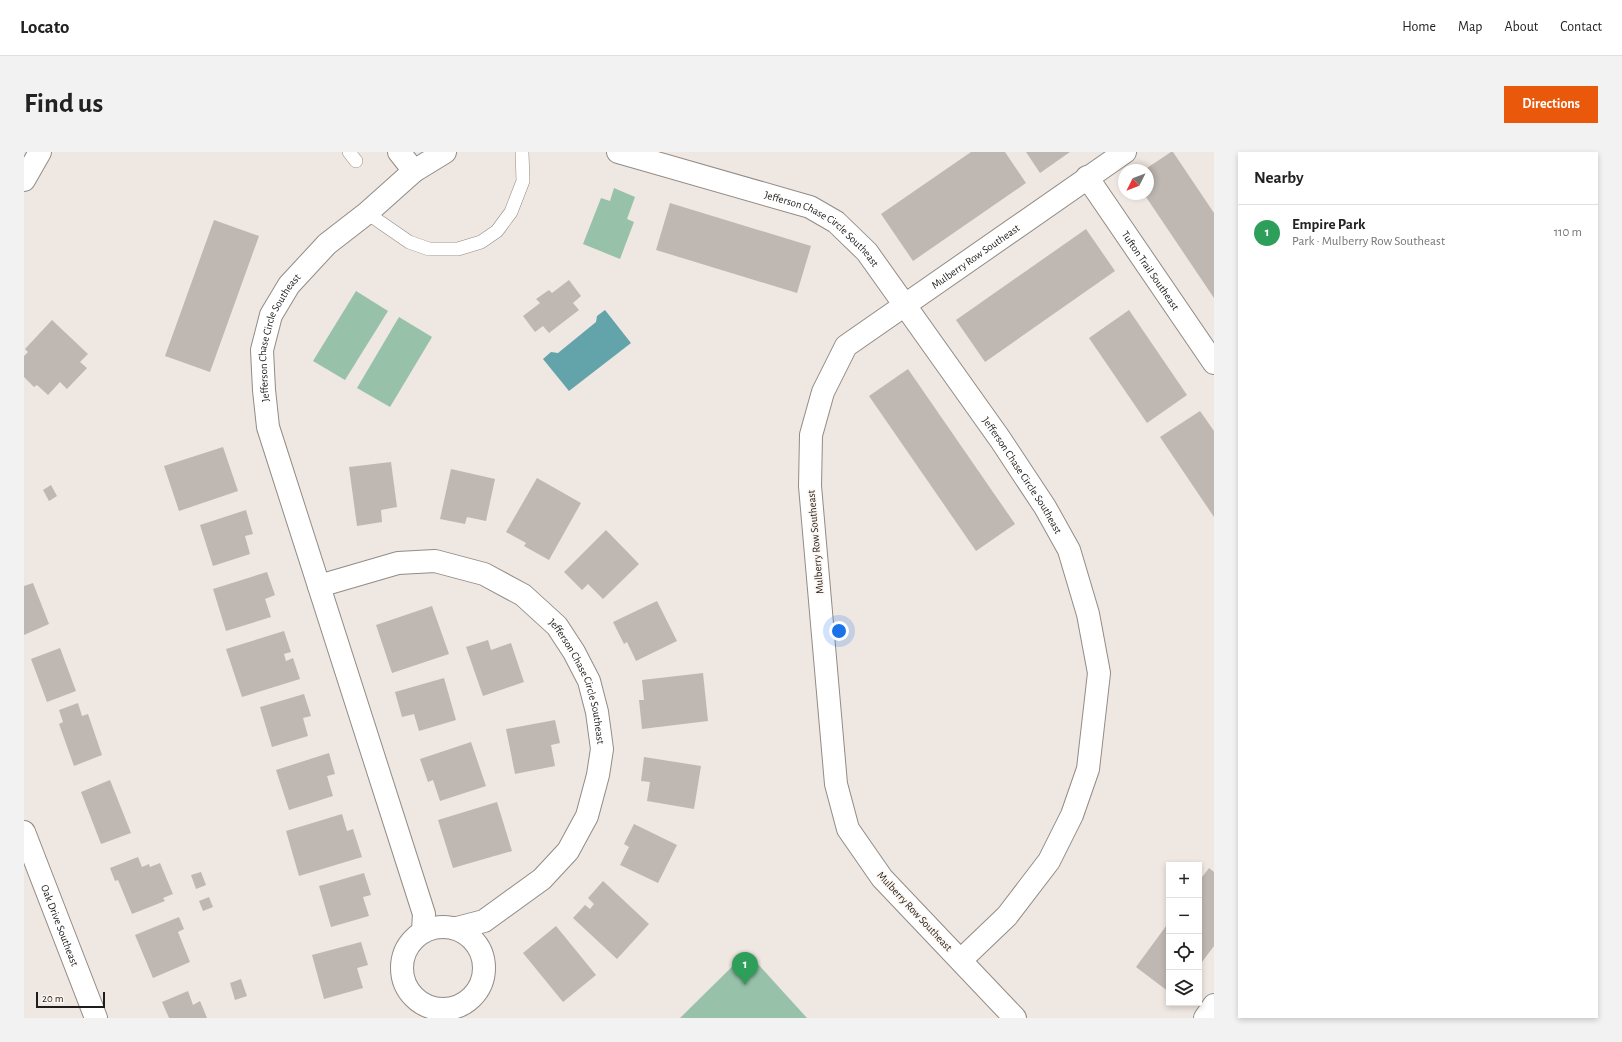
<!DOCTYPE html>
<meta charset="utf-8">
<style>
:root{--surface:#fff;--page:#f2f2f2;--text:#222;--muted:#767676;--line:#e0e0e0;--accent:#ea580c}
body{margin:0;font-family:"Alegreya Sans",sans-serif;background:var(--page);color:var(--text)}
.controls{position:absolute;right:12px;bottom:12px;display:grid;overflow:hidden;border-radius:0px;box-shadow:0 2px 6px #0003}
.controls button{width:36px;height:36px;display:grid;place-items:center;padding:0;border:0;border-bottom:1px solid var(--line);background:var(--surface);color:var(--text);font:20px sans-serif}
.compass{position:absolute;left:1094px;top:12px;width:36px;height:36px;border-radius:50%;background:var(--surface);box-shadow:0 2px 6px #0003;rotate:228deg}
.scale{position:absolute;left:12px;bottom:10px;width:69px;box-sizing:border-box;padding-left:4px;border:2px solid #1f1d1b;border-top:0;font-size:11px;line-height:14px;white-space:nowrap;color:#1f1d1b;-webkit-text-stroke:3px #fdf5ef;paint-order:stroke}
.you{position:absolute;left:815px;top:479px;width:14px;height:14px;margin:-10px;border:3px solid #fff;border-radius:50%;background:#1a73e8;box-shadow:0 0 0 6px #1a73e833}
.badge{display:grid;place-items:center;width:26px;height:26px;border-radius:50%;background:var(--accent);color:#fff;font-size:13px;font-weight:700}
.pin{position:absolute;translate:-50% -33px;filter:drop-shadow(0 1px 2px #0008)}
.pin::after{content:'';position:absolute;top:21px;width:14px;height:12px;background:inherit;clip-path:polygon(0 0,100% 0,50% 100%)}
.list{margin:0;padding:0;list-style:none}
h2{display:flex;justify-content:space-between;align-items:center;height:52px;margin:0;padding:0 16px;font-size:17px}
h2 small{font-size:13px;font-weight:400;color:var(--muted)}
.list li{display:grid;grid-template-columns:26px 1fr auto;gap:12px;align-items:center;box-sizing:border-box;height:56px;padding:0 16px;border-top:1px solid var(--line)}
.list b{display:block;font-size:15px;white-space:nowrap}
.list p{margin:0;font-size:13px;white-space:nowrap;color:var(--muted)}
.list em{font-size:13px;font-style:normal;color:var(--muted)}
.icon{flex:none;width:22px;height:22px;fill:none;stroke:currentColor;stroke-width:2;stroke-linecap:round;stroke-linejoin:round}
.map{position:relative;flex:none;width:1190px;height:866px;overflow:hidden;border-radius:0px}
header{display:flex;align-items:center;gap:24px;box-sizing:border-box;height:56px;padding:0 20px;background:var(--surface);border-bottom:1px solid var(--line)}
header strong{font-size:19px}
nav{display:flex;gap:22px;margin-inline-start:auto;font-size:14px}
.intro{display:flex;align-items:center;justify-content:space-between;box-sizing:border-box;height:96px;padding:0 24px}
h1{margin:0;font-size:28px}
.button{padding:10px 18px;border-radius:0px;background:var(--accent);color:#fff;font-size:14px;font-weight:700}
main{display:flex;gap:24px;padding:0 24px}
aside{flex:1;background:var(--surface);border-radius:0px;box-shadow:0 2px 6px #0003}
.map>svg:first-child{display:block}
.green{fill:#97c2a9}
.water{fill:#63a4ab}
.building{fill:#bfb7b2}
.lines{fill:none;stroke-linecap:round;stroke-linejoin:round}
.lane-casing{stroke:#928b86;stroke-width:14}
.street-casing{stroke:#928b86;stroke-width:24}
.secondary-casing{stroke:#928b86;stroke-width:24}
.lane{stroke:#fff;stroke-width:13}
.street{stroke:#fff;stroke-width:22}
.secondary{stroke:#fff;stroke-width:22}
.labels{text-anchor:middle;stroke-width:3;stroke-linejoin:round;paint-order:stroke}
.street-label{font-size:11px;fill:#1f1d1b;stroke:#fdf5ef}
</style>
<header>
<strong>Locato</strong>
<nav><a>Home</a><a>Map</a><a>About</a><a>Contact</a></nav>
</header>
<div class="intro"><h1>Find us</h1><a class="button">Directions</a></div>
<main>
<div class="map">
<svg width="1190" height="866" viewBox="0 0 1190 866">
<rect width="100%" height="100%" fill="#efe7e2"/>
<g class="green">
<polygon points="590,36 611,45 603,67 610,70 596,107 559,92 577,46 586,49"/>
<polygon points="332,139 364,159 321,228 289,209"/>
<polygon points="375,165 408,185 366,255 333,236"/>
<polygon points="723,800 783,866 656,866"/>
</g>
<polygon class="water" points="581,158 607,191 545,239 519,207 527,200 534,201 572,170 573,164"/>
<g class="building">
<polygon points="947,0 981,0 1002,31 889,109 857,62"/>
<polygon points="1002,0 1046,0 1016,21"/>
<polygon points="1147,0 1149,0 1190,61 1190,146 1120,42 1124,42 1124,18 1120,18"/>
<polygon points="646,51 787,94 773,141 632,98"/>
<polygon points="190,68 235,84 186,220 141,204"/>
<polygon points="1062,77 1091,119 961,210 932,168"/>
<polygon points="545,128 557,144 549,151 555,158 525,181 519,174 511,180 499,164 516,151 512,147 525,138 528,141"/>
<polygon points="1105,158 1163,243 1123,271 1065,186"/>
<polygon points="28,168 64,202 56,210 63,216 43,237 36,230 24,243 13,233 10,235 0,225 0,204 4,200 1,197"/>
<polygon points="884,217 991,372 952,399 845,244"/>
<polygon points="1176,259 1190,279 1190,365 1136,285"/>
<polygon points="199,295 214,339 155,359 140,314"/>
<polygon points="367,310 373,355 357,358 358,370 333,374 325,315"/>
<polygon points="427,317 471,327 462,369 443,365 441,372 416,367"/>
<polygon points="513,326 557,351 525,408 500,394 502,391 482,380"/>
<polygon points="27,333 33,344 25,349 19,338"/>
<polygon points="222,358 229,382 221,384 226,402 189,414 176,373"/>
<polygon points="582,378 615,412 579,447 564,432 558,438 540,420"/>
<polygon points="243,420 251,443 241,447 247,465 202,479 189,437"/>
<polygon points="9,431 25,472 0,483 0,434"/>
<polygon points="633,449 653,489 612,509 603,490 600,492 589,470"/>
<polygon points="408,454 425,502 368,521 352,473"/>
<polygon points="260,479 267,500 260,502 262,509 269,506 276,527 218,545 202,497"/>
<polygon points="464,488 467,498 487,491 500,530 459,544 442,495"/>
<polygon points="36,496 52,539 23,550 7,507"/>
<polygon points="679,521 684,569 618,577 615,548 620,548 618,528"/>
<polygon points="420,526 432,568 395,579 390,562 378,565 371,540"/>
<polygon points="280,542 287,564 279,566 284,584 248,595 236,555"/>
<polygon points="54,551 58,564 64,562 78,603 50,614 35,572 39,570 35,558"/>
<polygon points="531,568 536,591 527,593 531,614 491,622 482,577"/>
<polygon points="447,590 462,634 416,649 409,628 404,630 396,607"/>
<polygon points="305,601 311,622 303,624 309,644 265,658 252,618"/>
<polygon points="620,605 677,614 670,657 623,649 626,630 617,629"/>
<polygon points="86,628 107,681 77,692 57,640"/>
<polygon points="473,650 488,699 429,716 414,668"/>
<polygon points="318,662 323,679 329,677 338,705 275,724 262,679"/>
<polygon points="610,672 653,693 634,731 596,713 605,695 600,692"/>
<polygon points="114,705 118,715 125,712 126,715 136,711 149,742 139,746 141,749 108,762 94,728 91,729 86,716"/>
<polygon points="1185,716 1190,720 1190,794 1175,814 1175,729"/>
<polygon points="177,720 182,733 172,737 167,723"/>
<polygon points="340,721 347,743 339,745 345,764 307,775 295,734"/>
<polygon points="579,729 625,772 593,807 549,766 561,753 566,757 570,752 564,746"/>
<polygon points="185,745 189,755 179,759 175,749"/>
<polygon points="155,765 160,777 154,780 166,810 129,826 111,783"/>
<polygon points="1145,770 1145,840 1112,815"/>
<polygon points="532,774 572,823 539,850 499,801"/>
<polygon points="337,790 344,813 333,816 339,836 300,847 288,803"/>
<polygon points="217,827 223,844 211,848 206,831"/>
<polygon points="164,839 169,853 176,849 183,866 145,866 138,850"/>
</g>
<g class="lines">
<g class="lane-casing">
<g id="lane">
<polyline points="325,0 332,9"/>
<polyline points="343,61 385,90 405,97 434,97 457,90 473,79 487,60 499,29 498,0"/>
</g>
</g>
<g class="street-casing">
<g id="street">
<polyline points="375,0 390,19"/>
<path id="s1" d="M594 0 786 55 812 70 843 100 976 287 1021 355 1045 398 1064 462 1075 521 1064 617 1048 663 1025 709 983 764 937 808"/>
<path id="s2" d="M1063 25 1190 211"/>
<path id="s3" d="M295 434 374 411 411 409 460 422 499 443 533 474 550 500 565 529 573 560 578 597 574 623 563 664 544 699 518 727 460 769 433 776"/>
<path id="s4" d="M0 680 72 866"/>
<circle cx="419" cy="816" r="41"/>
<path id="s5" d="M399 779 400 762 244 275 240 238 238 198 247 163 265 133 303 92 343 61 390 19 421 0"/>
<path id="s6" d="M991 866 858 726 824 677 812 632 786 334 787 283 799 240 822 194 1101 0"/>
<polyline points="1181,866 1190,853"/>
</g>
</g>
<g class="secondary-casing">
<polyline id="secondary" points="0,28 16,0"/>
</g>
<use href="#lane" class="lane"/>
<use href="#street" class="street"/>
<use href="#secondary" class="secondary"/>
</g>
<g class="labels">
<g class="street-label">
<text dy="4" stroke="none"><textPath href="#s1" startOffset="221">Jefferson Chase Circle Southeast</textPath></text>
<text dy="4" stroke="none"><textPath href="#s6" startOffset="903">Mulberry Row Southeast</textPath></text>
<text dy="4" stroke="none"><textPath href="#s2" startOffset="113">Tufton Trail Southeast</textPath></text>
<text dy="4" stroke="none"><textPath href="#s5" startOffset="622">Jefferson Chase Circle Southeast</textPath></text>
<text dy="4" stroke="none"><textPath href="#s1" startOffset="545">Jefferson Chase Circle Southeast</textPath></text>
<text transform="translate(791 390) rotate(-95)" y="4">Mulberry Row Southeast</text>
<text dy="4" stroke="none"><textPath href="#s3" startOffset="320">Jefferson Chase Circle Southeast</textPath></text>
<text transform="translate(891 759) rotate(47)" y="4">Mulberry Row Southeast</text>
<text dy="4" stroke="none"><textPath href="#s4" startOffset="100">Oak Drive Southeast</textPath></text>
</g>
</g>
</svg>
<div class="controls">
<button>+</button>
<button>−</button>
<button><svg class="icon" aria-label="locate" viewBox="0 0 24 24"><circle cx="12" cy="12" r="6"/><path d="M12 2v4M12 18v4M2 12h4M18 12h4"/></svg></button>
<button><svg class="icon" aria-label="layers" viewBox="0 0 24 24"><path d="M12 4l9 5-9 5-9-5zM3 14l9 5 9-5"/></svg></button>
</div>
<svg class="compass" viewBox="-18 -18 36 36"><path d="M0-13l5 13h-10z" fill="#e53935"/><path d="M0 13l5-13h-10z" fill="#767676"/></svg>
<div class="scale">20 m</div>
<div class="you"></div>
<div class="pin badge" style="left:721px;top:833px;background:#2e9e5b">1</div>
</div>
<aside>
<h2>Nearby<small></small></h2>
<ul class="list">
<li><span class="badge" style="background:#2e9e5b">1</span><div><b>Empire Park</b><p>Park · Mulberry Row Southeast</p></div><em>110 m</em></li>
</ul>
</aside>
</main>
